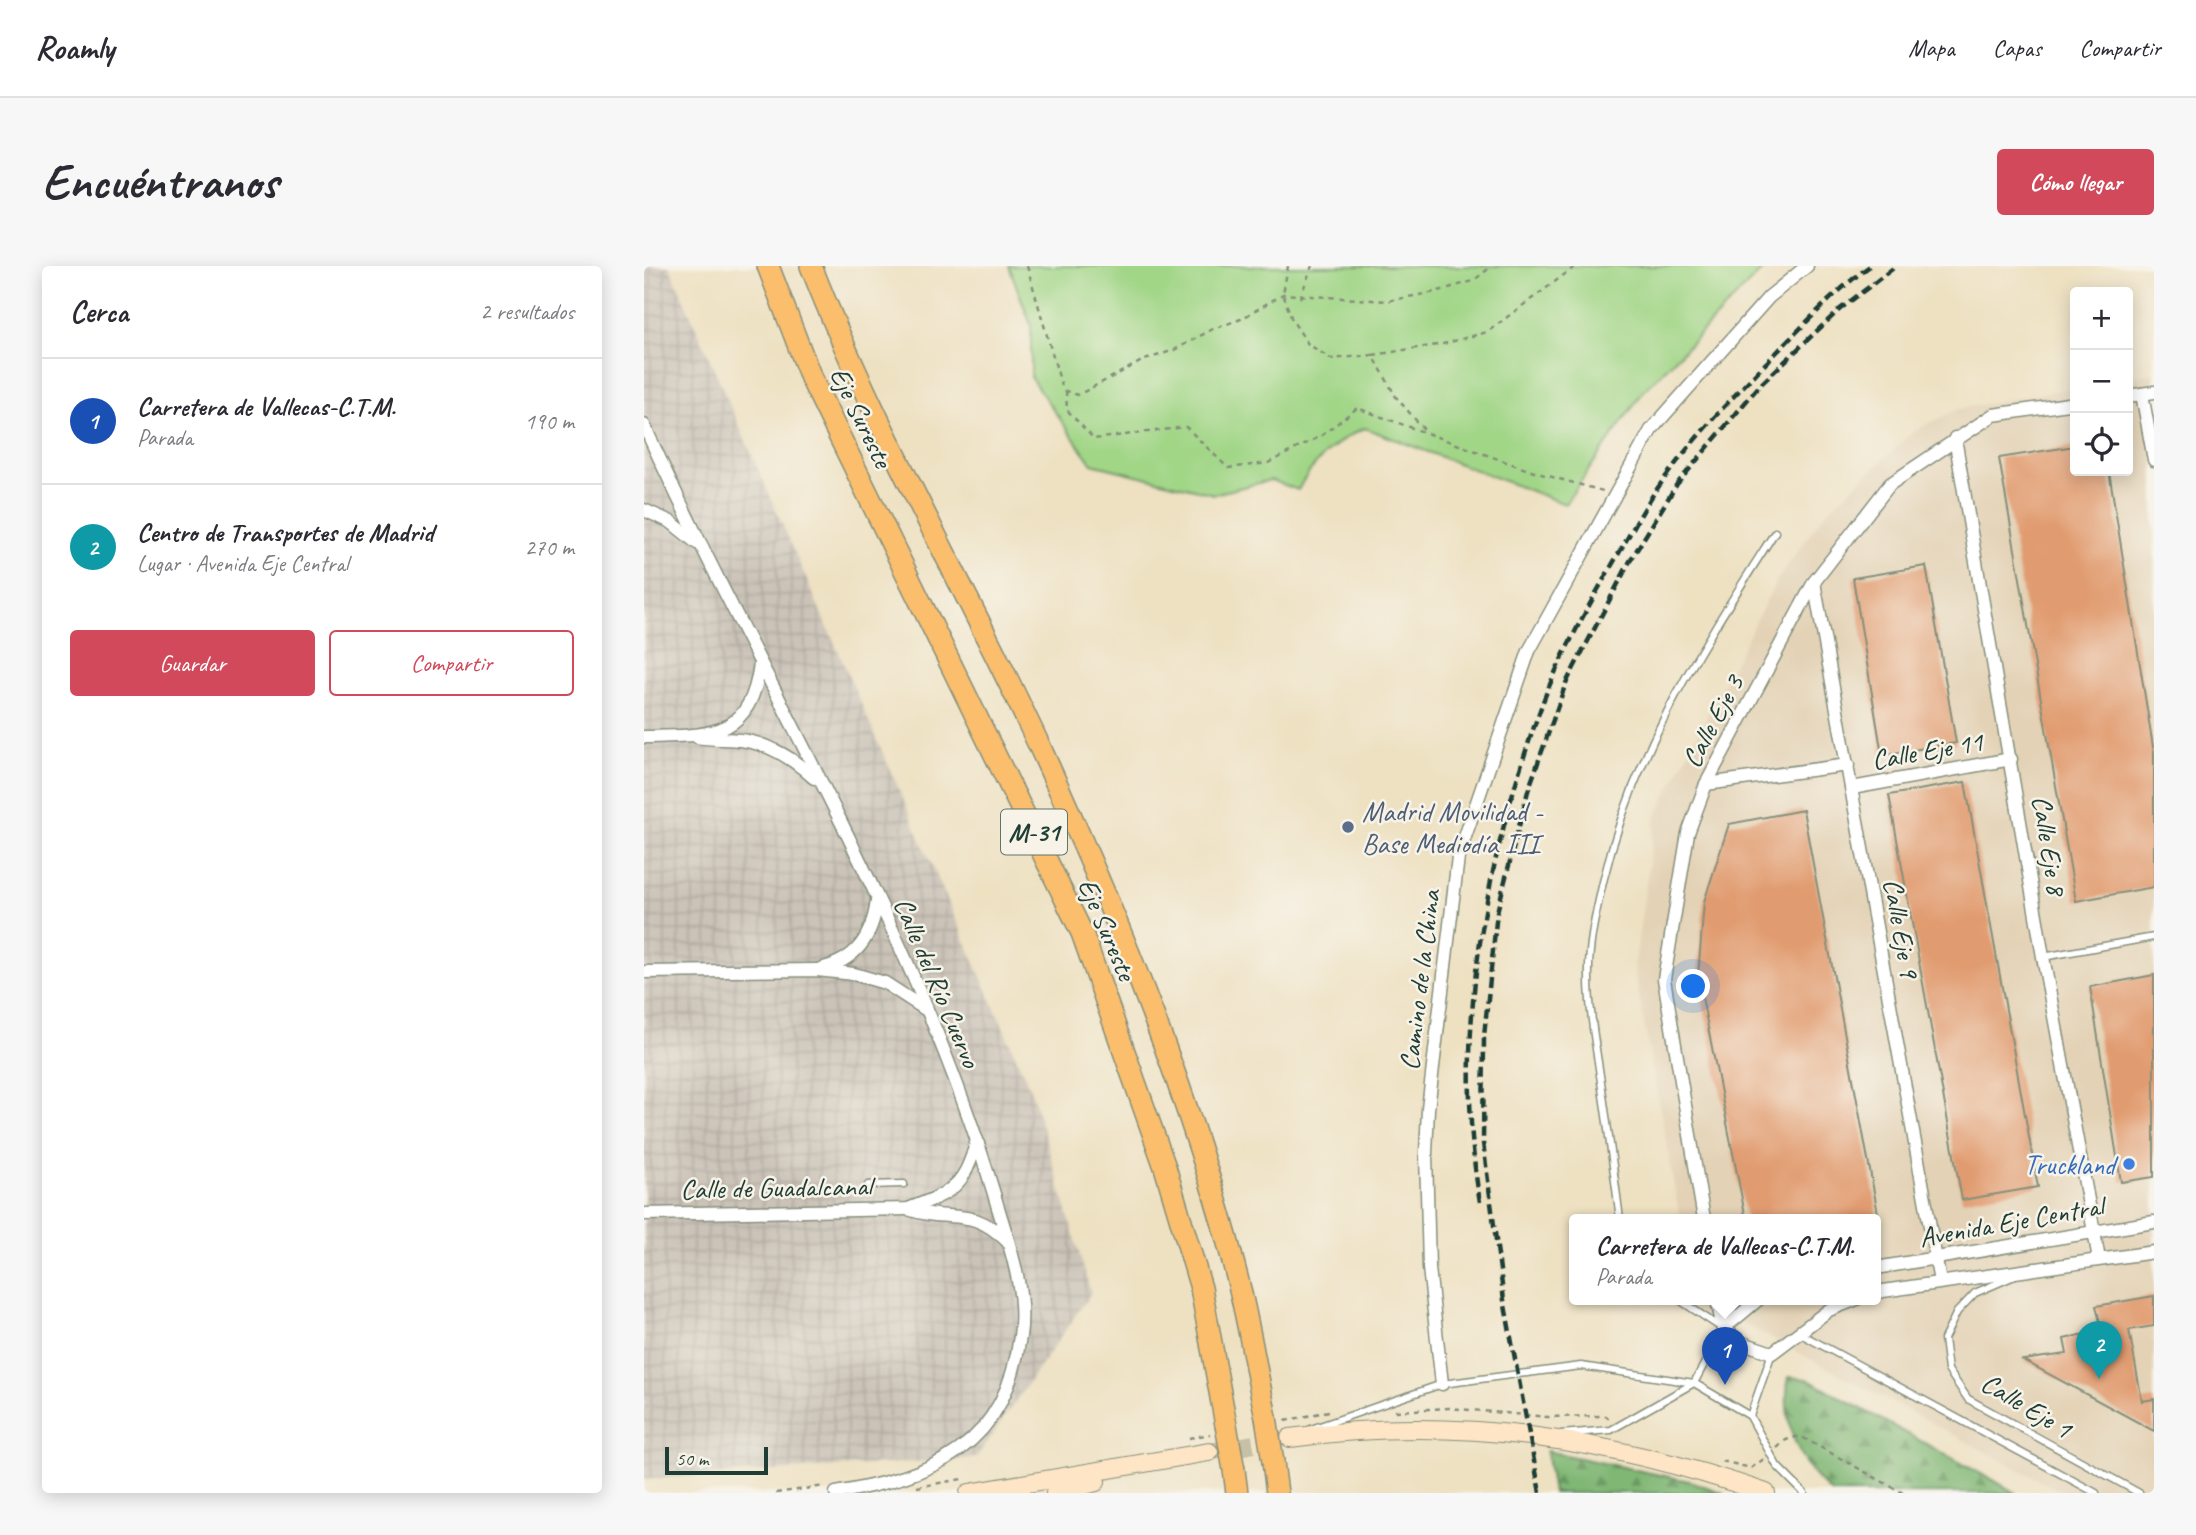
<!DOCTYPE html>
<html lang="es">
<meta charset="utf-8">
<style>
:root{--surface:#fff;--page:#f7f7f7;--text:#2b2b33;--muted:#7c7c81;--line:#e1e1e2;--accent:#d1495b}
body{margin:0;font-family:Caveat,sans-serif;background:var(--page);color:var(--text)}
.controls{position:absolute;right:21px;top:21px;display:grid;overflow:hidden;border-radius:7px;box-shadow:0 4px 18px #0003}
.controls button{width:63px;height:63px;display:grid;place-items:center;padding:0;border:0;border-bottom:2px solid var(--line);background:var(--surface);color:var(--text);font:35px sans-serif}
.scale{position:absolute;left:21px;bottom:18px;width:103px;box-sizing:border-box;padding-left:7px;border:4px solid #1f3d34;border-top:0;font-size:19px;line-height:24px;white-space:nowrap;color:#1f3d34;-webkit-text-stroke:5px #f7f3e8;paint-order:stroke}
.you{position:absolute;left:1050px;top:721px;width:24px;height:24px;margin:-18px;border:5px solid #fff;border-radius:50%;background:#1a73e8;box-shadow:0 0 0 10px #1a73e833}
.badge{display:grid;place-items:center;width:46px;height:46px;border-radius:50%;background:var(--accent);color:#fff;font-size:23px;font-weight:700}
.pin{position:absolute;translate:-50% -58px;filter:drop-shadow(0 2px 4px #0008)}
.pin::after{content:'';position:absolute;top:37px;width:24px;height:21px;background:inherit;clip-path:polygon(0 0,100% 0,50% 100%)}
.popup{position:absolute;left:925px;top:948px;width:312px;height:91px;box-sizing:border-box;display:grid;place-content:center;border-radius:7px;background:var(--surface);filter:drop-shadow(0 2px 5px #0005);font-size:23px;white-space:nowrap;color:var(--muted)}
.popup b{font-size:26px;color:var(--text)}
.popup::after{content:'';position:absolute;left:50%;top:100%;margin-left:-14px;border:14px solid transparent;border-top-color:var(--surface)}
.list{margin:0;padding:0;list-style:none}
h2{display:flex;justify-content:space-between;align-items:center;height:91px;margin:0;padding:0 28px;font-size:30px}
h2 small{font-size:23px;font-weight:400;color:var(--muted)}
.list li{display:grid;grid-template-columns:46px 1fr auto;gap:21px;align-items:center;box-sizing:border-box;height:126px;padding:0 28px;border-top:2px solid var(--line)}
.list b{display:block;font-size:26px;white-space:nowrap}
.list p{margin:0;font-size:23px;white-space:nowrap;color:var(--muted)}
.list em{font-size:23px;font-style:normal;color:var(--muted)}
.actions{display:flex;gap:14px;padding:21px 28px}
.actions a{flex:1;padding:16px 0;border:2px solid var(--accent);border-radius:7px;text-align:center;font-size:24px;color:var(--accent)}
.actions .main{background:var(--accent);color:#fff}
.icon{flex:none;width:38px;height:38px;fill:none;stroke:currentColor;stroke-width:2;stroke-linecap:round;stroke-linejoin:round}
.map{position:relative;flex:none;width:1510px;height:1227px;overflow:hidden;border-radius:7px}
header{display:flex;align-items:center;gap:42px;box-sizing:border-box;height:98px;padding:0 35px;background:var(--surface);border-bottom:2px solid var(--line)}
header strong{font-size:33px}
nav{display:flex;gap:38px;margin-inline-start:auto;font-size:24px}
.intro{display:flex;align-items:center;justify-content:space-between;box-sizing:border-box;height:168px;padding:0 42px}
h1{margin:0;font-size:49px}
.button{padding:18px 32px;border-radius:7px;background:var(--accent);color:#fff;font-size:24px;font-weight:700}
main{display:flex;gap:42px;padding:0 42px}
aside{flex:1;background:var(--surface);border-radius:7px;box-shadow:0 4px 18px #0003}
.map>svg:first-child{display:block}
.built{fill:#e3d2b5}
.industrial{fill:url(#industrial-grid)}
.grass{fill:#a1d687;stroke:#608a5e;stroke-width:2}
.forest{fill:url(#forest-firs);stroke:#507a54;stroke-width:2}
.building{fill:#e19b6f}
.lines{fill:none;stroke-linecap:round;stroke-linejoin:round}
.secondary-tunnel{stroke:#c5c0a6;stroke-width:18;stroke-dasharray:18 9;stroke-linecap:butt}
.service-casing{stroke:#868f7b;stroke-width:9}
.minor-casing{stroke:#868f7b;stroke-width:15}
.secondary-casing{stroke:#868f7b;stroke-width:20}
.motorway-casing{stroke:#868f7b;stroke-width:24}
.path{stroke:#868f7b;stroke-width:2.5;stroke-dasharray:5 5;stroke-linecap:butt}
.service{stroke:#fff;stroke-width:6}
.minor{stroke:#fff;stroke-width:12}
.secondary{stroke:#fde5c5;stroke-width:18}
.motorway{stroke:#fabe6d;stroke-width:21}
.rail{stroke:#1f3d34;stroke-width:4.5;stroke-dasharray:10 5;stroke-linecap:butt}
.motorway-bridge-casing{stroke:#868f7b;stroke-width:24;stroke-linecap:butt}
.motorway-bridge{stroke:#fabe6d;stroke-width:21}
.service-dot{fill:#5c6f8a;stroke:#f7f3e8;stroke-width:2.5}
.shop-dot{fill:#3f7fe0;stroke:#f7f3e8;stroke-width:2.5}
.labels{text-anchor:middle;stroke-width:5;stroke-linejoin:round;paint-order:stroke}
.shield{fill:#f7f3e8;stroke:#60746a;stroke-width:2}
.shield-label{font-size:26px;font-weight:bold;fill:#1f3d34}
.street-label{font-size:28px;fill:#1f3d34;stroke:#f7f3e8}
.service-label{font-size:28px;fill:#4e5e75;stroke:#f7f3e8;text-anchor:start}
.shop-label{font-size:28px;fill:#366cbe;stroke:#f7f3e8;text-anchor:end}
</style>
<header>
<strong>Roamly</strong>
<nav><a>Mapa</a><a>Capas</a><a>Compartir</a></nav>
</header>
<div class="intro"><h1>Encuéntranos</h1><a class="button">Cómo llegar</a></div>
<main>
<aside>
<h2>Cerca<small>2 resultados</small></h2>
<ul class="list">
<li><span class="badge" style="background:#1a4fb4">1</span><div><b>Carretera de Vallecas-C.T.M.</b><p>Parada</p></div><em>190 m</em></li>
<li><span class="badge" style="background:#0f9aa8">2</span><div><b>Centro de Transportes de Madrid</b><p>Lugar · Avenida Eje Central</p></div><em>270 m</em></li>
</ul>
<div class="actions"><a class="main">Guardar</a><a>Compartir</a></div>
</aside>
<div class="map">
<svg width="1510" height="1227" viewBox="0 0 1510 1227">
<defs>
<pattern id="industrial-grid" width="8" height="8" patternUnits="userSpaceOnUse" patternTransform="scale(1.75)"><rect width="8" height="8" fill="#cbc3b8"/><path d="M0 4h8M4 0v8" fill="none" stroke="#aea89f"/></pattern>
<pattern id="forest-firs" width="22" height="20" patternUnits="userSpaceOnUse" patternTransform="scale(1.75)"><rect width="22" height="20" fill="#80b774"/><path d="M5 1l3.5 6h-7zM16 11l3.5 6h-7z" fill="#689660"/></pattern>
</defs>
<rect width="100%" height="100%" fill="#f7f3e8"/>
<filter id="ink" filterUnits="userSpaceOnUse"><feTurbulence type="fractalNoise" baseFrequency=".0143" numOctaves="2"/><feDisplacementMap in="SourceGraphic" scale="14" xChannelSelector="R" yChannelSelector="G"/><feConvolveMatrix kernelMatrix="1 2 1 2 8 2 1 2 1" color-interpolation-filters="sRGB"/></filter>
<filter id="wash" filterUnits="userSpaceOnUse"><feTurbulence type="fractalNoise" baseFrequency=".00686" numOctaves="4" result="noise"/><feDisplacementMap in="SourceGraphic" scale="28" xChannelSelector="R" yChannelSelector="G"/><feGaussianBlur stdDeviation="1.57" result="paint"/><feColorMatrix in="noise" values="0 0 0 0 0 0 0 0 0 0 0 0 0 0 0 0 0 1.4 0 .05"/><feComposite in="paint" operator="in"/></filter>
<g filter="url(#wash)">
<rect width="100%" height="100%" fill="#eee1c2"/>
<polygon class="built" points="1510,107 1510,1227 1419,1227 1053,1033 1232,1033 1232,953 1036,953 990,703 1011,552 1133,314 1180,248 1270,165 1314,143 1431,121 1431,205 1484,205 1484,112"/>
<polygon class="industrial" points="0,0 25,0 388,827 447,1027 332,1192 0,1213"/>
<path class="grass" d="M365 0H1122L999 126 921 238 721 162C695 172 666 199 654 224L627 214 570 228 448 198 387 112V59Z"/>
<g class="forest">
<path d="M1145 1111 1163 1113 1372 1227H1188C1155 1201 1136 1153 1145 1111Z"/>
<polygon points="902,1185 1045,1215 1080,1227 909,1227"/>
</g>
<g id="blocks">
<g class="building">
<polygon points="1431,180 1431,205 1465,205 1510,487 1510,621 1432,635 1355,192"/>
<polygon points="1282,300 1312,477 1238,489 1209,312"/>
<polygon points="1321,516 1394,921 1318,934 1245,529"/>
<polygon points="1159,544 1235,953 1102,953 1054,711 1060,636 1085,558"/>
<polygon points="1510,709 1510,911 1477,916 1446,721"/>
<polygon points="1510,1030 1510,1060 1485,1064 1498,1135 1510,1133 1510,1165 1379,1094 1423,1088 1420,1073 1458,1064 1452,1040"/>
</g>
</g>
</g>
<g filter="url(#ink)">
<use href="#blocks" fill-opacity="0" stroke="#868f7b" stroke-width="2"/>
<g class="lines">
<polyline class="secondary-tunnel" points="565,1186 639,1173"/>
<g class="service-casing">
<g id="service">
<polyline points="1399,691 1510,671"/>
<polyline points="224,919 260,918"/>
<path d="M976 953C970 907 964 861 957 816 952 781 945 746 945 711 944 679 952 647 959 616 991 481 1058 381 1131 266"/>
<polyline points="1368,1011 1331,1027 1313,1046 1300,1073 1304,1104 1324,1133 1495,1227"/>
<polyline points="1155,1067 1452,1227"/>
<polyline points="1106,1150 1128,1087"/>
<polyline points="667,1163 798,1118 937,1100 1050,1117 1079,1063 1034,1033"/>
<polyline points="917,1168 967,1164 1050,1117 1106,1150 1133,1200 1160,1227"/>
</g>
</g>
<g class="minor-casing">
<g id="minor">
<polyline points="1498,128 1510,194"/>
<polyline points="1484,130 1510,126"/>
<path d="M0 159C116 414 269 658 350 928 363 974 383 1022 376 1070 362 1181 290 1210 192 1227"/>
<polyline points="1311,172 1399,691 1455,993"/>
<polyline points="0,244 27,256 53,277"/>
<polyline points="1170,316 1296,1016"/>
<path d="M0 471C65 469 106 474 116 398"/>
<path d="M53 471C69 474 86 472 103 475 129 480 151 494 170 512"/>
<polyline points="1062,518 1204,499"/>
<polyline points="1208,522 1367,493"/>
<path d="M176 703C213 694 228 671 233 635"/>
<polyline points="0,706 173,704 210,708 241,717 281,743"/>
<path d="M264 943C306 958 326 938 363 975"/>
<path d="M0 948 264 943C308 926 320 922 333 874"/>
<polyline points="1060,953 1020,713 1044,567 1062,518 1170,316 1246,218 1349,149 1431,137"/>
<polyline points="1232,1002 1510,956"/>
<polyline points="1232,1026 1510,986"/>
<polyline points="1073,1033 1079,1063 1099,1077 1128,1087 1185,1044 1213,1033"/>
<polyline points="1079,1063 1115,1033"/>
<polyline points="798,1118 785,1002 782,887 784,843 814,591 885,385 1007,164 1125,31 1163,0"/>
</g>
</g>
<g class="secondary-casing">
<g id="secondary">
<path d="M646 1172C812 1148 965 1173 1122 1227"/>
<polyline points="325,1227 565,1186"/>
<polyline points="411,1227 452,1216"/>
</g>
</g>
<g class="motorway-casing">
<g id="motorway">
<polyline points="124,0 167,112 438,667 521,901 557,1022 582,1159"/>
<path d="M167 0C233 169 325 326 400 490 477 659 547 831 593 1011 605 1057 612 1105 622 1151"/>
<polyline points="629,1196 633,1227"/>
<polyline points="590,1204 593,1227"/>
</g>
</g>
<g class="path">
<polyline points="383,0 417,118 422,125 434,129 498,95 530,84 569,63 597,53 639,28 743,35 791,26 829,15 848,0"/>
<polyline points="644,0 639,28 648,54 664,78 687,93 729,89 752,131 782,166"/>
<polyline points="656,32 668,0"/>
<polyline points="729,89 799,78 843,66 932,0"/>
<polyline points="422,125 423,144 450,173 542,161 584,202 624,197 677,170 713,142 890,206 959,225"/>
<polyline points="751,1145 805,1142 903,1151 962,1150 966,1154"/>
<polyline points="641,1155 689,1144"/>
<polyline points="545,1172 566,1168"/>
<polyline points="1133,1182 1142,1174 1156,1170 1259,1227"/>
<polyline points="1078,1195 1107,1202 1120,1193"/>
<polyline points="273,1221 318,1213"/>
<polyline points="132,1227 181,1220"/>
</g>
<use href="#service" class="service"/>
<use href="#minor" class="minor"/>
<use href="#secondary" class="secondary"/>
<use href="#motorway" class="motorway"/>
<g class="rail">
<path d="M836 936C808 773 840 598 896 444 913 395 948 333 975 287 987 266 999 243 1013 223 1047 174 1090 129 1132 87 1162 57 1191 25 1226 0"/>
<polyline points="896,1227 860,1034 839,877 840,770 853,646 884,525 922,417 986,295 1033,218 1115,120 1195,44 1252,0"/>
</g>
<g class="motorway-bridge-casing">
<g id="motorway-bridge">
<polyline points="622,1151 629,1196"/>
<polyline points="582,1159 590,1204"/>
</g>
</g>
<use href="#motorway-bridge" class="motorway-bridge"/>
</g>
</g>
<circle class="service-dot" cx="704" cy="561" r="7"/>
<circle class="shop-dot" cx="1485" cy="898" r="7"/>
<g class="labels">
<rect class="shield" x="357" y="543.5" width="66" height="45" rx="5"/>
<g class="shield-label">
<text x="390" y="575">M-31</text>
</g>
<g class="street-label">
<text transform="translate(218 151) rotate(64)" y="10">Eje Sureste</text>
<text transform="translate(1068 455) rotate(-62)" y="10">Calle Eje 3</text>
<text transform="translate(1283 484) rotate(-10)" y="10">Calle Eje 11</text>
<text transform="translate(1406 579) rotate(81)" y="10">Calle Eje 8</text>
<text transform="translate(1258 662) rotate(80)" y="10">Calle Eje 9</text>
<text transform="translate(464 663) rotate(67)" y="10">Eje Sureste</text>
<text transform="translate(775 714) rotate(-83)" y="10">Camino de la China</text>
<text transform="translate(294 716) rotate(67)" y="10">Calle del Río Cuervo</text>
<text transform="translate(132 921) rotate(-1)" y="10">Calle de Guadalcanal</text>
<text transform="translate(1367 955) rotate(-10)" y="10">Avenida Eje Central</text>
<text transform="translate(1383 1139) rotate(31)" y="10">Calle Eje 1</text>
</g>
<g class="service-label">
<text x="718" y="555">Madrid Movilidad -<tspan x="718" dy="32">Base Mediodía III</tspan></text>
</g>
<g class="shop-label">
<text x="1471" y="908">Truckland</text>
</g>
</g>
</svg>
<div class="controls">
<button>+</button>
<button>−</button>
<button><svg class="icon" aria-label="locate" viewBox="0 0 24 24"><circle cx="12" cy="12" r="6"/><path d="M12 2v4M12 18v4M2 12h4M18 12h4"/></svg></button>
</div>
<div class="scale">50 m</div>
<div class="you"></div>
<div class="pin badge" style="left:1081px;top:1119px;background:#1a4fb4">1</div>
<div class="popup"><b>Carretera de Vallecas-C.T.M.</b>Parada</div>
<div class="pin badge" style="left:1455px;top:1113px;background:#0f9aa8">2</div>
</div>
</main>
